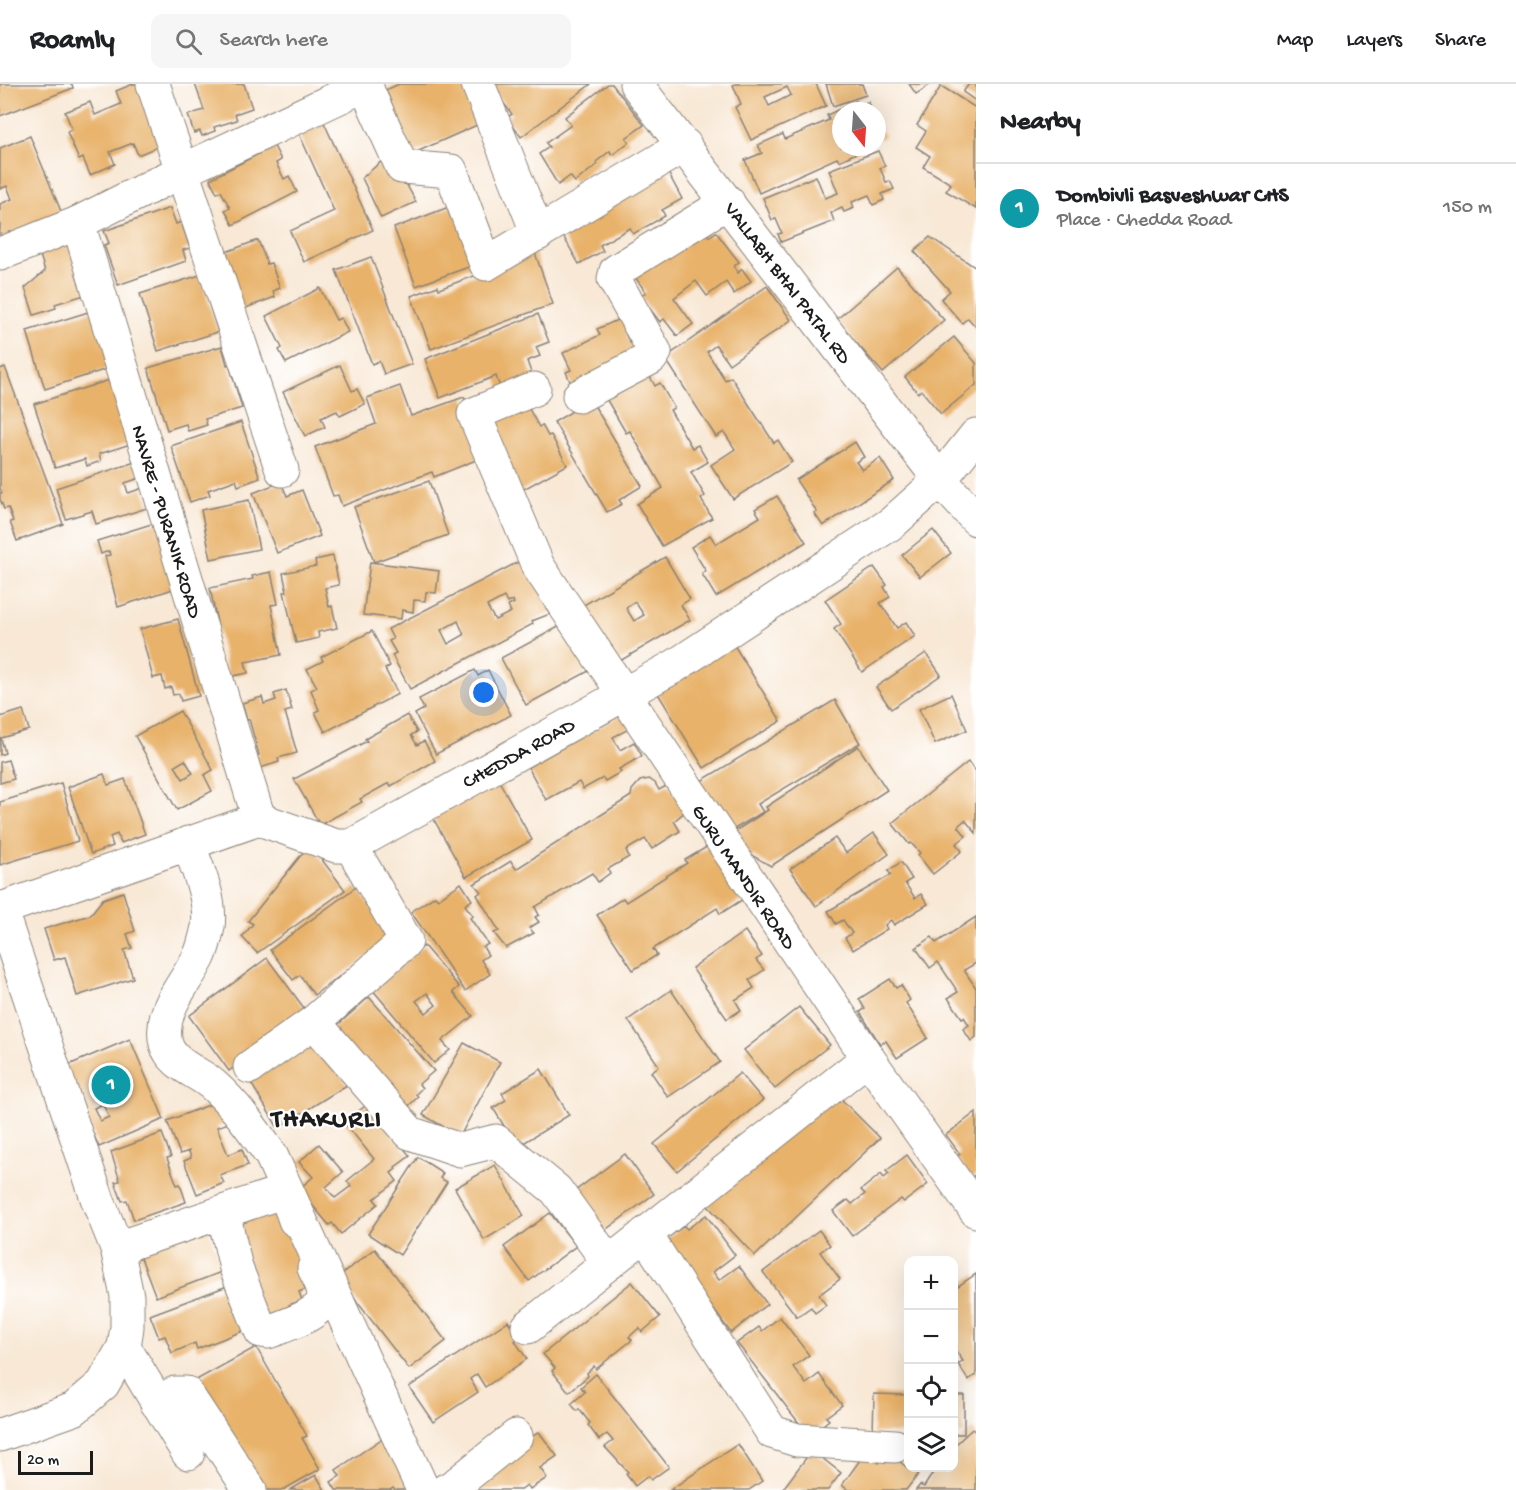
<!DOCTYPE html>
<meta charset="utf-8">
<style>
:root{--surface:#fff;--page:#f6f6f6;--text:#202124;--muted:#757577;--line:#e0e0e0;--accent:#7c3aed}
body{margin:0;font-family:"Gochi Hand",sans-serif;background:var(--page);color:var(--text)}
.controls{position:absolute;right:18px;bottom:18px;display:grid;overflow:hidden;border-radius:12px;box-shadow:0 6px 24px #0002}
.controls button{width:54px;height:54px;display:grid;place-items:center;padding:0;border:0;border-bottom:2px solid var(--line);background:var(--surface);color:var(--text);font:30px sans-serif}
.compass{position:absolute;left:832px;top:18px;width:54px;height:54px;border-radius:50%;background:var(--surface);box-shadow:0 6px 24px #0002;rotate:163deg}
.scale{position:absolute;left:18px;bottom:15px;width:75px;box-sizing:border-box;padding-left:6px;border:3px solid #1c1c1c;border-top:0;font-size:16px;line-height:21px;white-space:nowrap;color:#1c1c1c;-webkit-text-stroke:4px #fff;paint-order:stroke}
.you{position:absolute;left:484px;top:609px;width:21px;height:21px;margin:-15px;border:4px solid #fff;border-radius:50%;background:#1a73e8;box-shadow:0 0 0 9px #1a73e833}
.badge{display:grid;place-items:center;width:39px;height:39px;border-radius:50%;background:var(--accent);color:#fff;font-size:20px;font-weight:700}
.pin{position:absolute;translate:-50% -50%;border:3px solid #fff;box-shadow:0 2px 6px #0006}
.list{margin:0;padding:0;list-style:none}
h2{display:flex;justify-content:space-between;align-items:center;height:78px;margin:0;padding:0 24px;font-size:26px}
h2 small{font-size:20px;font-weight:400;color:var(--muted)}
.list li{display:grid;grid-template-columns:39px 1fr auto;gap:18px;align-items:center;box-sizing:border-box;height:90px;padding:0 24px;border-top:2px solid var(--line)}
.list b{display:block;font-size:22px;white-space:nowrap}
.list p{margin:0;font-size:20px;white-space:nowrap;color:var(--muted)}
.list em{font-size:20px;font-style:normal;color:var(--muted)}
.icon{flex:none;width:33px;height:33px;fill:none;stroke:currentColor;stroke-width:2;stroke-linecap:round;stroke-linejoin:round}
.map{position:relative;flex:none;width:976px;height:1406px;overflow:hidden}
header{display:flex;align-items:center;gap:36px;box-sizing:border-box;height:84px;padding:0 30px;background:var(--surface);border-bottom:2px solid var(--line)}
header strong{font-size:28px}
nav{display:flex;gap:33px;margin-inline-start:auto;font-size:21px}
.search{width:420px;height:54px;background:var(--page);display:flex;align-items:center;gap:15px;box-sizing:border-box;padding:0 21px;border-radius:12px;color:var(--muted);font-size:22px}
main{display:flex}
aside{flex:1;background:var(--surface)}
.map>svg:first-child{display:block}
.building{fill:#e8b26a;fill-rule:evenodd}
.lines{fill:none;stroke-linecap:round;stroke-linejoin:round}
.minor-casing{stroke:#8a8278;stroke-width:35}
.minor{stroke:#fff;stroke-width:33}
.labels{text-anchor:middle;stroke-width:4.5;stroke-linejoin:round;paint-order:stroke}
.street-label{font-size:20px;fill:#1c1c1c;stroke:#fff}
.district-label{font-size:26px;font-weight:bold;letter-spacing:1.5px;fill:#1c1c1c;stroke:#fff}
</style>
<header>
<strong>Roamly</strong>
<div class="search"><svg class="icon" aria-label="search" viewBox="0 0 24 24"><circle cx="10" cy="10" r="6"/><path d="M15 15l6 6"/></svg>Search here</div>
<nav><a>Map</a><a>Layers</a><a>Share</a></nav>
</header>
<main>
<div class="map">
<svg width="976" height="1406" viewBox="0 0 976 1406">
<rect width="100%" height="100%" fill="#fff"/>
<filter id="ink" filterUnits="userSpaceOnUse"><feTurbulence type="fractalNoise" baseFrequency=".0167" numOctaves="2"/><feDisplacementMap in="SourceGraphic" scale="12" xChannelSelector="R" yChannelSelector="G"/><feConvolveMatrix kernelMatrix="1 2 1 2 8 2 1 2 1" color-interpolation-filters="sRGB"/></filter>
<filter id="wash" filterUnits="userSpaceOnUse"><feTurbulence type="fractalNoise" baseFrequency=".008" numOctaves="4" result="noise"/><feDisplacementMap in="SourceGraphic" scale="24" xChannelSelector="R" yChannelSelector="G"/><feGaussianBlur stdDeviation="1.35" result="paint"/><feColorMatrix in="noise" values="0 0 0 0 0 0 0 0 0 0 0 0 0 0 0 0 0 1.4 0 .05"/><feComposite in="paint" operator="in"/></filter>
<g filter="url(#wash)">
<rect width="100%" height="100%" fill="#f8e8d5"/>
<g id="blocks">
<g class="building">
<polygon points="0,0 72,0 73,4 0,32"/>
<polygon points="133,0 142,0 166,59 138,71 133,59 110,68 115,80 90,91 83,74 79,76 67,48 72,45 65,28 90,18 95,31 121,20 116,7"/>
<polygon points="195,0 244,0 252,24 235,30 237,36 214,43 215,47 202,52 200,47 194,49 188,31 204,26"/>
<polygon points="399,0 469,0 486,37 412,70 386,6"/>
<polygon points="489,0 591,0 521,53 507,34 512,30"/>
<polygon points="608,0 612,0 644,41 626,54 629,58 612,71 610,67 596,78 598,80 575,98 570,92 558,101 539,70 549,63 546,59 571,41 565,33"/>
<path d="M735 0H816L826 22 751 56 735 23 741 20 733 1ZM787 3 791 11 769 22 765 13Z"/>
<polygon points="826,0 862,0 866,11 833,22"/>
<polygon points="909,0 931,0 916,10"/>
<polygon points="969,0 976,0 976,17 963,8"/>
<polygon points="941,2 976,24 976,125 946,107 951,100 923,83 930,72 916,63 926,47 917,41"/>
<polygon points="856,17 858,22 868,18 872,27 841,27 841,63 862,63 863,66 839,77 837,74 759,109 745,76 762,69 758,61 783,50 785,55 829,36 827,31"/>
<polygon points="321,32 373,146 304,178 290,147 334,127 296,43"/>
<polygon points="877,37 884,52 877,56"/>
<polygon points="30,52 63,132 0,159 0,120 12,115 7,102 0,105 0,64"/>
<polygon points="274,62 281,76 276,79 284,95 289,92 297,108 233,141 225,126 230,124 221,107 217,109 210,95"/>
<polygon points="878,67 885,82 880,84 886,98 890,97 894,105 882,110 884,116 873,121 869,111 852,118 854,124 844,128 842,124 831,129 834,137 781,158 778,150 782,149 776,135 772,136 763,114 816,92 825,114 838,109 829,86"/>
<polygon points="390,70 416,118 381,134 362,94"/>
<polygon points="663,79 682,115 662,126 665,132 633,150 630,144 600,161 603,167 579,180 557,141"/>
<polygon points="454,121 477,180 416,202 394,144"/>
<polygon points="170,124 176,140 181,138 190,164 183,166 186,177 118,201 104,161 109,159 104,147"/>
<polygon points="705,146 709,153 716,148 739,178 734,182 738,189 742,185 751,197 734,210 726,198 707,212 696,197 674,214 693,240 677,252 664,235 660,238 640,212 646,208 629,185"/>
<polygon points="73,153 91,209 55,220 56,224 34,231 25,204 45,187 38,165"/>
<polygon points="930,153 976,184 976,243 968,234 962,239 941,215 950,207 914,167"/>
<polygon points="258,156 267,180 271,179 280,204 273,207 275,213 238,227 218,171"/>
<polygon points="534,166 553,220 431,265 411,212 438,202 439,205 511,178"/>
<polygon points="371,173 412,280 384,290 379,277 372,280 336,186"/>
<polygon points="897,183 944,236 883,289 836,236"/>
<polygon points="200,191 218,248 158,267 140,210"/>
<polygon points="767,202 791,236 729,280 716,261 707,268 725,296 731,293 774,359 778,356 792,378 733,415 711,381 735,365 724,348 716,353 665,274"/>
<polygon points="320,204 336,236 341,234 348,248 286,279 279,266 282,264 266,232"/>
<polygon points="98,225 116,282 45,305 27,247"/>
<polygon points="538,230 549,258 536,263 540,272 527,277 535,300 503,312 496,292 440,314 425,275"/>
<polygon points="624,233 631,249 626,251 630,259 641,254 647,266 572,302 566,288 571,286 563,269 600,251 597,245"/>
<polygon points="954,253 976,279 976,301 941,330 921,306 918,309 905,293"/>
<polygon points="222,262 227,281 229,280 242,324 205,335 207,341 188,347 186,340 167,346 148,284"/>
<polygon points="340,281 352,307 357,305 365,320 340,332 337,327 321,334 325,343 305,352 283,308"/>
<polygon points="5,283 63,440 17,457 10,438 13,437 8,424 4,425 0,415 0,409 2,409 0,404 0,285"/>
<polygon points="647,287 655,302 660,299 674,324 670,326 692,364 698,361 708,378 691,388 705,412 701,415 712,434 662,462 637,420 663,404 630,347 626,349 604,311"/>
<polygon points="119,293 140,357 99,370 101,377 87,382 85,375 55,384 34,320"/>
<polygon points="400,302 411,332 464,313 486,372 434,393 432,388 342,422 338,411 333,412 315,363 376,340 367,314"/>
<polygon points="524,316 539,343 542,341 548,352 551,351 567,381 515,410 484,335"/>
<polygon points="591,316 642,402 619,416 622,420 607,428 554,338"/>
<polygon points="241,338 260,394 238,402 236,396 208,406 210,411 190,418 171,362"/>
<polygon points="855,358 864,373 856,378 862,386 880,374 894,396 823,442 814,429 817,428 796,396"/>
<polygon points="135,378 140,394 125,399 128,409 143,404 150,423 96,440 92,427 66,435 56,404"/>
<polygon points="429,397 448,451 374,478 354,423"/>
<polygon points="281,398 287,412 302,406 320,452 277,469 253,409"/>
<polygon points="777,412 806,458 716,513 702,490 706,487 691,463 710,451 716,460 760,433 755,425"/>
<polygon points="249,416 259,465 211,475 201,426"/>
<polygon points="161,437 173,505 118,523 105,472 110,471 109,467 101,470 97,457"/>
<polygon points="933,446 951,469 920,493 902,471"/>
<polygon points="333,472 339,501 325,504 329,523 332,522 337,544 318,548 319,554 296,559 284,508 287,508 283,489 316,482 315,476"/>
<path d="M665 473 690 515 681 521 690 536 613 581 577 525ZM635 518 644 531 634 537 626 524Z"/>
<path d="M522 476 555 528 532 537 533 540 410 605 392 571 396 569 389 557 393 555 388 545ZM504 513 507 519 513 516 514 519 508 522 511 528 495 536 487 522ZM458 537 464 551 448 560 441 546Z"/>
<polygon points="370,478 439,487 436,509 426,508 425,517 414,516 413,528 402,526 401,535 363,531"/>
<polygon points="874,483 887,501 884,503 890,513 880,519 897,544 906,538 915,552 862,588 834,545 841,540 825,516"/>
<polygon points="271,488 278,520 271,521 281,571 245,578 248,589 228,593 210,504 253,495 252,492"/>
<polygon points="178,535 199,612 181,617 179,610 173,611 171,603 165,605 162,592 153,594 140,545"/>
<polygon points="564,540 589,587 526,621 501,574"/>
<polygon points="372,547 390,582 385,585 398,610 325,648 315,628 319,626 311,606 317,603 307,585 323,577 321,573"/>
<polygon points="729,553 781,637 704,684 652,600"/>
<polygon points="926,569 941,591 891,625 876,603"/>
<polygon points="475,586 478,592 488,586 511,631 436,670 415,630 424,625 419,615"/>
<polygon points="286,606 292,626 285,628 297,669 278,674 279,678 257,685 254,672 259,671 249,635 247,636 242,619 262,613 264,620 276,616 274,610"/>
<polygon points="951,610 967,646 935,660 919,625"/>
<polygon points="835,616 860,659 758,720 763,728 726,750 696,700"/>
<polygon points="23,626 29,646 1,654 5,669 0,671 0,633"/>
<path d="M180 627 213 686 204 691 212 707 177 726 135 652ZM185 676 193 689 183 695 175 682Z"/>
<polygon points="623,630 631,644 613,653 620,666 634,658 642,672 619,685 621,688 605,697 603,694 583,705 579,698 546,716 528,683"/>
<polygon points="407,631 417,648 411,651 417,661 424,657 435,677 391,702 389,699 360,715 362,718 320,741 294,695 367,657 365,655"/>
<polygon points="858,662 887,706 771,782 723,755 768,726 766,723"/>
<polygon points="8,676 14,695 0,699 0,678"/>
<polygon points="968,678 976,687 976,749 965,736 958,742 966,752 956,760 962,767 933,790 918,771 920,769 911,759 909,760 892,739"/>
<polygon points="104,690 108,701 125,695 145,750 121,759 117,750 110,753 113,762 91,770 68,703"/>
<polygon points="498,695 532,756 466,793 432,732"/>
<polygon points="649,695 655,699 659,706 668,701 686,727 674,737 680,747 652,765 645,755 626,766 629,773 608,785 610,789 598,798 592,789 535,823 539,831 535,833 539,838 529,844 534,849 506,864 494,849 499,847 477,811 481,808 474,800 511,777 516,785 631,712 632,706 640,697"/>
<polygon points="61,699 78,757 0,781 0,718"/>
<polygon points="874,749 889,770 816,822 790,785 835,754 846,769"/>
<polygon points="310,760 345,806 257,869 242,853 253,840 248,837"/>
<polygon points="710,761 745,814 720,830 717,824 653,865 657,871 633,886 597,831 623,814 626,818 687,779 685,776"/>
<polygon points="901,778 912,795 905,799 915,814 921,810 928,820 894,841 891,836 885,841 887,845 853,866 845,854 852,849 843,836 836,840 828,827 891,791 888,787"/>
<polygon points="461,799 472,816 465,821 473,832 470,834 488,860 483,863 488,871 481,876 490,890 465,907 411,828 435,812 438,815"/>
<polygon points="356,803 393,853 314,911 300,891 293,896 270,866"/>
<polygon points="123,808 135,847 127,850 132,864 124,866 133,894 77,912 65,873 54,876 44,845 90,831 103,815"/>
<polygon points="976,833 976,879 964,886 976,904 976,953 971,957 963,945 969,941 964,933 962,934 948,914 958,908 938,878 930,884 916,864 932,853 936,859"/>
<polygon points="745,847 762,872 756,876 764,886 749,896 754,904 735,916 741,926 727,935 692,884"/>
<path d="M424 862 459 903 453 908 473 932 442 957 450 966 434 979 372 905ZM427 909 436 921 426 929 416 917Z"/>
<polygon points="267,874 307,928 229,987 189,932"/>
<polygon points="890,895 896,904 901,901 910,916 906,919 928,954 897,974 886,957 880,960 860,928 865,925 859,915"/>
<polygon points="671,906 720,978 668,1013 651,988 659,982 628,936"/>
<polygon points="369,913 434,987 419,1000 422,1004 416,1010 418,1013 404,1026 332,946"/>
<polygon points="799,923 830,961 775,1005 744,966"/>
<polygon points="316,952 347,1001 278,1044 248,994"/>
<path d="M130 955 164 1035 99 1063 64 983ZM103 1020 109 1033 100 1037 94 1024Z"/>
<polygon points="464,959 500,978 460,1052 423,1031"/>
<polygon points="541,985 569,1031 517,1063 493,1024 506,1016 502,1009"/>
<polygon points="740,989 763,1016 677,1087 654,1060"/>
<polygon points="834,1008 880,1054 755,1172 708,1122"/>
<polygon points="222,1016 231,1038 217,1043 228,1071 242,1065 248,1081 220,1091 224,1099 197,1110 184,1077 191,1074 189,1067 180,1070 167,1037"/>
<polygon points="368,1020 410,1072 395,1083 396,1085 391,1089 397,1097 374,1115 378,1120 341,1150 332,1139 329,1141 299,1105 313,1093 299,1078 319,1060 343,1088 326,1103 335,1114 351,1102 347,1097 374,1075 344,1038"/>
<polygon points="976,1028 976,1093 975,1091 971,1094 956,1073 960,1070 946,1051"/>
<polygon points="162,1049 171,1073 167,1074 177,1101 180,1100 186,1118 134,1136 127,1116 122,1117 115,1098 120,1097 111,1068"/>
<polygon points="625,1070 654,1110 604,1147 575,1107"/>
<polygon points="907,1071 928,1100 904,1118 901,1115 852,1152 833,1127 848,1116 852,1120 865,1110 861,1106 881,1090 884,1094 889,1090 886,1087"/>
<polygon points="418,1073 443,1089 440,1094 447,1098 400,1171 368,1150"/>
<polygon points="495,1081 524,1132 484,1156 455,1104"/>
<polygon points="285,1120 310,1184 306,1205 299,1208 302,1216 289,1221 293,1230 267,1243 229,1143"/>
<polygon points="550,1129 576,1162 529,1197 504,1163"/>
<polygon points="706,1131 735,1171 713,1188 719,1196 739,1182 767,1220 731,1249 663,1157 684,1142 687,1145"/>
<polygon points="207,1140 224,1187 156,1213 138,1166"/>
<polygon points="819,1146 830,1161 820,1168 840,1195 819,1211 826,1221 815,1229 811,1223 797,1233 763,1188"/>
<polygon points="375,1165 446,1257 409,1285 338,1193"/>
<polygon points="976,1190 976,1291 968,1296 958,1280 963,1277 956,1267 954,1270 954,1205"/>
<polygon points="632,1198 660,1233 642,1248 639,1244 629,1253 632,1256 596,1285 594,1282 587,1289 588,1292 569,1308 552,1287 555,1284 543,1270"/>
<polygon points="230,1201 248,1245 197,1265 195,1259 172,1269 165,1252 159,1254 150,1231"/>
<polygon points="780,1233 809,1271 793,1283 806,1300 819,1290 842,1321 826,1333 829,1336 809,1352 737,1259 759,1243 762,1247"/>
<polygon points="508,1237 519,1254 515,1257 527,1275 485,1303 477,1290 470,1295 478,1308 433,1338 409,1303"/>
<polygon points="256,1263 307,1352 302,1354 320,1385 283,1406 259,1406 189,1300"/>
<polygon points="596,1290 669,1383 651,1396 648,1392 635,1402 626,1390 628,1388 605,1363 613,1357 607,1350 599,1356 588,1341 590,1339 579,1325 577,1327 571,1320 585,1308 581,1303"/>
<polygon points="874,1310 908,1311 908,1349 873,1349"/>
<rect x="954" y="1311" width="10" height="39"/>
<polygon points="972,1345 976,1348 976,1406 916,1406 920,1401 924,1403 936,1384 954,1384 954,1362"/>
<polygon points="539,1348 557,1372 540,1384 547,1394 530,1405 527,1401 520,1406 468,1406 463,1398"/>
<polygon points="383,1354 414,1399 404,1406 395,1406 393,1404 390,1406 336,1406 331,1398 340,1392 336,1386"/>
<polygon points="738,1360 762,1397 749,1406 670,1406"/>
<polygon points="812,1366 841,1389 828,1406 782,1406"/>
<polygon points="887,1368 908,1384 923,1384 906,1406 848,1406 842,1401 865,1369 879,1379"/>
<polygon points="316,1391 325,1406 290,1406"/>
</g>
</g>
</g>
<g filter="url(#ink)">
<use href="#blocks" fill-opacity="0" stroke="#8a8278" stroke-width="1.5"/>
<g class="lines">
<g class="minor-casing">
<g id="minor">
<polyline points="153,0 282,386"/>
<polyline points="478,0 538,150"/>
<polyline points="636,0 940,396 976,435"/>
<polyline points="365,1 402,83 451,87 486,180 685,61"/>
<polyline points="78,139 259,735"/>
<polyline points="0,170 78,139 182,87 367,0"/>
<polyline points="534,305 474,330 538,482 868,974 976,1127"/>
<polyline points="579,312 651,274 655,268 614,195 616,187 728,118"/>
<path d="M188 759C197 784 212 815 208 843 206 852 203 865 199 873 185 901 158 926 166 960 172 981 199 988 213 1001 236 1021 254 1047 271 1071L423 1406"/>
<polyline points="351,762 406,857 314,938 410,1049 460,1066 496,1057 556,1106 609,1179"/>
<polyline points="0,824 98,1117 117,1164 127,1212 127,1243 124,1263 103,1300 74,1325 0,1351"/>
<polyline points="1,825 259,735 336,762 351,762 675,582 892,439 940,396 976,351"/>
<polyline points="250,983 314,938"/>
<path d="M223 1128 236 1184 261 1247 268 1248C281 1243 320 1231 323 1216 326 1206 318 1193 314 1184"/>
<polyline points="645,1150 772,1348 797,1356 895,1362"/>
<path d="M117 1164 276 1110C289 1113 291 1125 295 1136"/>
<polyline points="528,1243 868,974"/>
<polyline points="124,1263 188,1369"/>
<polyline points="157,1319 175,1309 186,1309 250,1406"/>
<polyline points="446,1406 454,1402 516,1352"/>
</g>
</g>
<use href="#minor" class="minor"/>
</g>
</g>
<g class="labels">
<g class="street-label">
<text transform="translate(789 198) rotate(53)" y="7">VALLABH BHAI PATAL RD</text>
<text transform="translate(168 437) rotate(73)" y="7">NAVRE - PURANIK ROAD</text>
<text transform="translate(518 668) rotate(-29)" y="7">CHEDDA ROAD</text>
<text transform="translate(745 792) rotate(56)" y="7">GURU MANDIR ROAD</text>
</g>
<g class="district-label">
<text x="327" y="1042">THAKURLI</text>
</g>
</g>
</svg>
<div class="controls">
<button>+</button>
<button>−</button>
<button><svg class="icon" aria-label="locate" viewBox="0 0 24 24"><circle cx="12" cy="12" r="6"/><path d="M12 2v4M12 18v4M2 12h4M18 12h4"/></svg></button>
<button><svg class="icon" aria-label="layers" viewBox="0 0 24 24"><path d="M12 4l9 5-9 5-9-5zM3 14l9 5 9-5"/></svg></button>
</div>
<svg class="compass" viewBox="-18 -18 36 36"><path d="M0-13l5 13h-10z" fill="#e53935"/><path d="M0 13l5-13h-10z" fill="#757577"/></svg>
<div class="scale">20 m</div>
<div class="you"></div>
<div class="pin badge" style="left:111px;top:1001px;background:#0f9aa8">1</div>
</div>
<aside>
<h2>Nearby<small></small></h2>
<ul class="list">
<li><span class="badge" style="background:#0f9aa8">1</span><div><b>Dombivli Basveshwar CHS</b><p>Place · Chedda Road</p></div><em>150 m</em></li>
</ul>
</aside>
</main>
